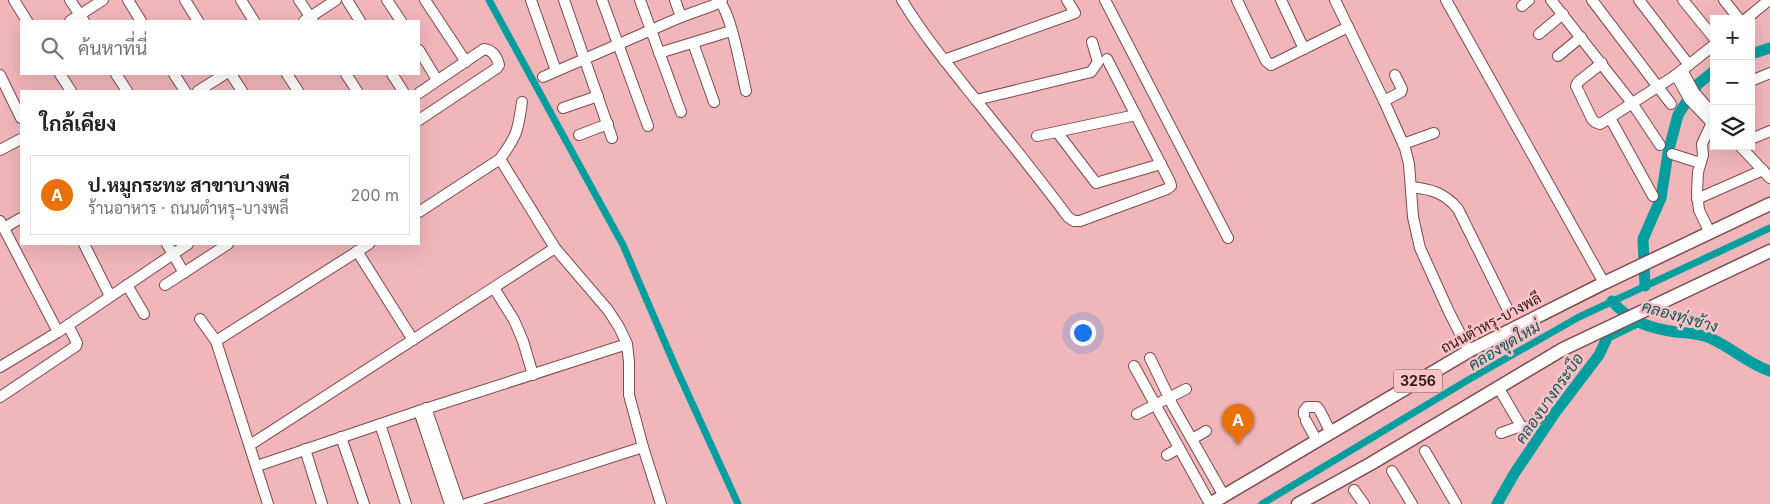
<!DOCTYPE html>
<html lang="th">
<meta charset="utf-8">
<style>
:root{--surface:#fff;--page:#f2f2f2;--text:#202124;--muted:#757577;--line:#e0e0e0;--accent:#287273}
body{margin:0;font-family:Inter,Sarabun,sans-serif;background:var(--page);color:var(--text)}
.controls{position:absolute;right:15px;top:15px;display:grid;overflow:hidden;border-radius:0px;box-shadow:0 5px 20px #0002}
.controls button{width:45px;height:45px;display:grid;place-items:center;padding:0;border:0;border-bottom:1px solid var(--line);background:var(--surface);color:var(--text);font:25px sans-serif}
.you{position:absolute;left:1082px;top:332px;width:18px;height:18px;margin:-12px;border:4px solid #fff;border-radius:50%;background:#1a73e8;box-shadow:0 0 0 8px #1a73e833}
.badge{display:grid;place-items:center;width:32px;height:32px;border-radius:50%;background:var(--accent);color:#fff;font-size:16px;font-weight:700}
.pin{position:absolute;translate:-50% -41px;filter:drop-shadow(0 1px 2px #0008)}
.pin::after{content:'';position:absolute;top:26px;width:18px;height:15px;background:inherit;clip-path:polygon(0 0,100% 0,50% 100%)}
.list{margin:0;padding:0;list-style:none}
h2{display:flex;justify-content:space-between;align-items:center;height:65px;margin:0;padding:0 20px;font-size:21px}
h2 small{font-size:16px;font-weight:400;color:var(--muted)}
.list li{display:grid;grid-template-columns:32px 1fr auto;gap:15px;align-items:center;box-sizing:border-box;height:80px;margin:0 10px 10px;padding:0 10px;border:1px solid var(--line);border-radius:0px}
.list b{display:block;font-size:19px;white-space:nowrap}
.list p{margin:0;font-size:16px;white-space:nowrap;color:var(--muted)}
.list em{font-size:16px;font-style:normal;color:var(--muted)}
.icon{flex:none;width:28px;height:28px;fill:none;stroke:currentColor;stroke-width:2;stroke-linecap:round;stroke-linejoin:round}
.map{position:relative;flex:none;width:1770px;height:504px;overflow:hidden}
.search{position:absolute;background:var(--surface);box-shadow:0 5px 20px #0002;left:20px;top:20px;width:400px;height:55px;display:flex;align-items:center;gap:12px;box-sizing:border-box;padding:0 18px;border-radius:0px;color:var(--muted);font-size:19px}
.panel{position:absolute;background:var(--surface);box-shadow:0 5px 20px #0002;left:20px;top:90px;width:400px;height:155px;border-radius:0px}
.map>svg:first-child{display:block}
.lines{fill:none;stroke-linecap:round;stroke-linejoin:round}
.canal{stroke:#019e9f;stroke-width:7}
.river{stroke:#019e9f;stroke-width:11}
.minor-casing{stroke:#7c4a4e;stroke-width:12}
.major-casing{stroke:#7c4a4e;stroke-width:15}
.minor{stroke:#fff;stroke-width:10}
.major{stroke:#fff;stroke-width:12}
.labels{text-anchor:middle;stroke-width:5;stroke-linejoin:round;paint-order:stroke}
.shield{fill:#fec3c6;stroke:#715152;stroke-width:1}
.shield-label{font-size:14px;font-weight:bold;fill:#352021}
.street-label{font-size:15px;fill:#352021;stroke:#fec3c6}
.water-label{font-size:16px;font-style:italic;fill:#105858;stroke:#fec3c6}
</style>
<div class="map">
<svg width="1770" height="504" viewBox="0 0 1770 504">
<rect width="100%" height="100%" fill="#f1b6b9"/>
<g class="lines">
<g class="canal">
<polyline points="489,0 623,245 676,368 738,504"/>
<polyline points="1262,504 1468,380 1579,317 1770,228"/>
</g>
<g class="river">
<polyline points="1751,54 1770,48"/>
<polyline points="1645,286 1643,239 1661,198 1668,153 1678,115 1698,84 1714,71"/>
<path d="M1612 301C1630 322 1649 328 1676 332 1687 333 1699 333 1710 338 1731 347 1748 364 1770 371"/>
<polyline points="1497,504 1514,474 1555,413 1599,355 1608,336 1637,322"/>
</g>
<g class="minor-casing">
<g id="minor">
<polyline points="14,0 27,21"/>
<polyline points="70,0 84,21"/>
<polyline points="128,0 141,21"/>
<polyline points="185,0 198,21"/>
<polyline points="241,0 254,21"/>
<polyline points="299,0 313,21"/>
<polyline points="347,0 360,21"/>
<polyline points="387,0 401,21"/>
<polyline points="425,0 466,62"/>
<polyline points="531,0 556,71"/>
<polyline points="564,0 612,138"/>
<polyline points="602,0 648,126"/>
<polyline points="640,0 681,112"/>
<polyline points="675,0 681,17"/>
<path d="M902 0C925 38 953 71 980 105 1010 142 1040 179 1068 217L1074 221H1080L1167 189 1171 186 1170 182 1107 59"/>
<polyline points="1105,0 1228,238"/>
<polyline points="1237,0 1266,61 1271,65 1348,27"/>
<polyline points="1281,0 1304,49"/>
<polyline points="1335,0 1384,101 1405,148 1409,164 1413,217 1420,248 1449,312 1469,351"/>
<polyline points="1446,0 1604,283"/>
<polyline points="1551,0 1632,103 1660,145"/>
<polyline points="1592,0 1671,104"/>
<polyline points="1639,0 1689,65"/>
<polyline points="1683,0 1714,38"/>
<polyline points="1724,0 1739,19"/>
<path d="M720 2C732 17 741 70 746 91"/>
<polyline points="1522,6 1529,0"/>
<polyline points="1746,19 1769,0"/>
<polyline points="70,21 103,0"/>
<polyline points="304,21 336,0"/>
<polyline points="1539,34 1563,14"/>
<polyline points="693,43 714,102"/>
<polyline points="419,50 437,80"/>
<polyline points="659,53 731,31"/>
<polyline points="1558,56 1581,37"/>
<polyline points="944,60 1075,13 1067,0"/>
<polyline points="1602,63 1578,82 1576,86 1592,119 1595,122 1600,124 1676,75 1714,45"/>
<polyline points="1682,70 1694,92 1714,115"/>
<polyline points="60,74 71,91"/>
<polyline points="116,74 127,91"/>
<polyline points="174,74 185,91"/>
<polyline points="231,74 242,91"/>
<polyline points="287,74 298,91"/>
<polyline points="346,74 357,91"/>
<polyline points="392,74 403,91"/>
<polyline points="0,75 21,118"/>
<polyline points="1676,75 1689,99 1711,122 1714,122"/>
<polyline points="543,77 681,17 714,5 722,0"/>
<polyline points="1751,81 1770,73"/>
<polyline points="198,91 225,74"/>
<path d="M419 93 484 49C493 50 497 57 499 65L497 68 419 120"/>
<polyline points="976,100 1091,72 1098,62 1092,42"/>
<polyline points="1384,101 1401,92 1402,89 1395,75"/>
<path d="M522 102C518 131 517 136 500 159L555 248 608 310 619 327 627 344 629 362V395L643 447 661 504"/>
<polyline points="563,108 598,96"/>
<polyline points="1610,118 1653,196"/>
<polyline points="1057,132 1096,183 1161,164"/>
<polyline points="579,135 608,124"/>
<polyline points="1037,136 1136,115"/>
<polyline points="1751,139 1770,131"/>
<polyline points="1403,144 1434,133"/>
<polyline points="1740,146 1770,178"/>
<polyline points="0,150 21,139"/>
<polyline points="1672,154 1700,163"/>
<path d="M1411 187C1431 189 1445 193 1458 209L1507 308"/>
<polyline points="1697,199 1763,170"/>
<polyline points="419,212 500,159"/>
<polyline points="0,221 58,332"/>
<polyline points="4,228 21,218"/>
<polyline points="1710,233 1699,210 1697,193 1698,172 1703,155 1702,144 1714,118"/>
<polyline points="84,244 110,296"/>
<polyline points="167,244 184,273"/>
<polyline points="357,251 413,340"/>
<polyline points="127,285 144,314"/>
<polyline points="165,285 228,244"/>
<polyline points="494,288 514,320 523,341 533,375"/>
<polyline points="200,319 216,341 268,504"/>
<polyline points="216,341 369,244"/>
<polyline points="1150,358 1173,406 1224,496"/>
<polyline points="1134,366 1210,504"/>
<polyline points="0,367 58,332 188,244"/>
<polyline points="1498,387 1521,426"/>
<polyline points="0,397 76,346 77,343 68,325"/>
<polyline points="426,408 459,504"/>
<polyline points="419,411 450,504"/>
<polyline points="1137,414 1186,389"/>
<polyline points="1304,415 1304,411 1307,407 1317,407 1320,411 1331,433"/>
<polyline points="1306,421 1317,441"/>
<polyline points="380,424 406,504"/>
<polyline points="1501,433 1521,426 1527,428 1540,416"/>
<polyline points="341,437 364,504"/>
<polyline points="1192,439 1206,431"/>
<polyline points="250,445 555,248"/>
<polyline points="305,449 322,504"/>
<polyline points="1425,451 1456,504"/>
<polyline points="1167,455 1179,448"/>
<polyline points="257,466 419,411 627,344"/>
<polyline points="1392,471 1412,504"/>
<polyline points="1354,490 1364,504"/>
<polyline points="466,504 643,447"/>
</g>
</g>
<g class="major-casing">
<g id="major">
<polyline points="1210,504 1469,351 1604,283 1770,204"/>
<polyline points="1298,504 1372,463 1563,349 1770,251"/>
</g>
</g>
<use href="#minor" class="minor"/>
<use href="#major" class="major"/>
</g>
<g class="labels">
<rect class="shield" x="1394" y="369.5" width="48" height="23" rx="4"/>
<g class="shield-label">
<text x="1418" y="386">3256</text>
</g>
<g class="street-label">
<text transform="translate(1491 323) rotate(-28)" y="5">ถนนตำหรุ-บางพลี</text>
</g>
<g class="water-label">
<text transform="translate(1680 316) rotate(16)" y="6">คลองทุ่งช้าง</text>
<text transform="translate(1504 345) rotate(-31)" y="6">คลองขุดใหม่</text>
<text transform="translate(1549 398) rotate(-55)" y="6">คลองบางกระบือ</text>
</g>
</g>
</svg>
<div class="controls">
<button>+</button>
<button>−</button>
<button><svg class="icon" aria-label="layers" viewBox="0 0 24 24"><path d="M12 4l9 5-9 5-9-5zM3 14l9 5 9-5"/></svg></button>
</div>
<div class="you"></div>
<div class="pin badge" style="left:1238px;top:445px;background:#e8710a">A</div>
<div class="search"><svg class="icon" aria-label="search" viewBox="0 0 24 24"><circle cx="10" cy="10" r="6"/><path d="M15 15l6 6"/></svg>ค้นหาที่นี่</div>
<section class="panel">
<h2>ใกล้เคียง<small></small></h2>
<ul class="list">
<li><span class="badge" style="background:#e8710a">A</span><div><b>ป.หมูกระทะ สาขาบางพลี</b><p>ร้านอาหาร · ถนนตำหรุ-บางพลี</p></div><em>200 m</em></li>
</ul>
</section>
</div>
